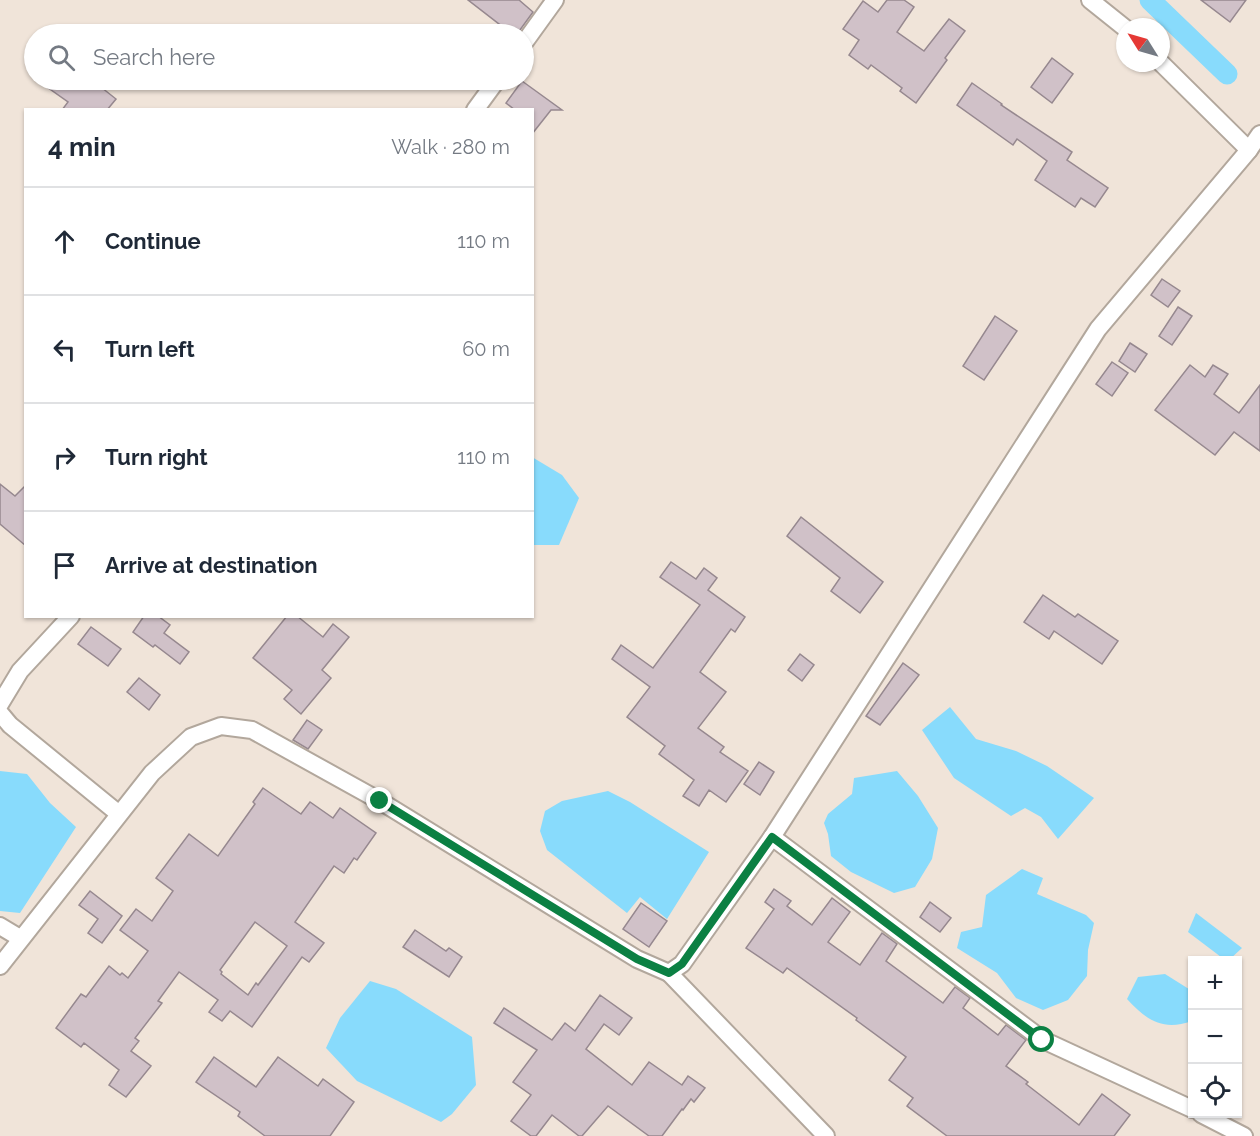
<!DOCTYPE html>
<meta charset="utf-8">
<style>
:root{--surface:#fff;--page:#f2f2f3;--text:#1f2937;--muted:#747a83;--line:#e0e1e3}
body{margin:0;font-family:Raleway,sans-serif;background:var(--page);color:var(--text)}
.controls{position:absolute;right:18px;bottom:18px;display:grid;overflow:hidden;border-radius:0px;box-shadow:0 2px 4px #0004}
.controls button{width:54px;height:54px;display:grid;place-items:center;padding:0;border:0;border-bottom:2px solid var(--line);background:var(--surface);color:var(--text);font:30px sans-serif}
.compass{position:absolute;left:1116px;top:18px;width:54px;height:54px;border-radius:50%;background:var(--surface);box-shadow:0 2px 4px #0004;rotate:307deg}
.stop{position:absolute;width:18px;height:18px;margin:-14px;border:4px solid #0b8043;border-radius:50%;background:#fff}
.stop.end{background:#0b8043;border-color:#fff;box-shadow:0 2px 6px #0008}
.list{margin:0;padding:0;list-style:none}
h2{display:flex;justify-content:space-between;align-items:center;height:78px;margin:0;padding:0 24px;font-size:26px}
h2 small{font-size:20px;font-weight:400;color:var(--muted)}
.list li{display:grid;grid-template-columns:39px 1fr auto;gap:18px;align-items:center;box-sizing:border-box;height:108px;padding:0 24px;border-top:2px solid var(--line)}
.list b{display:block;font-size:22px;white-space:nowrap}
.list em{font-size:20px;font-style:normal;color:var(--muted)}
.icon{flex:none;width:33px;height:33px;fill:none;stroke:currentColor;stroke-width:2;stroke-linecap:round;stroke-linejoin:round}
.map{position:relative;flex:none;width:1260px;height:1136px;overflow:hidden}
.search{position:absolute;background:var(--surface);box-shadow:0 2px 4px #0004;left:24px;top:24px;width:510px;height:66px;display:flex;align-items:center;gap:15px;box-sizing:border-box;padding:0 21px;border-radius:33px;color:var(--muted);font-size:22px}
.panel{position:absolute;background:var(--surface);box-shadow:0 2px 4px #0004;left:24px;top:108px;width:510px;height:510px;border-radius:0px}
.map>svg:first-child{display:block}
.water{fill:#88dbfc}
.lines{fill:none;stroke-linecap:round;stroke-linejoin:round}
.canal{stroke:#88dbfc;stroke-width:21}
.building{fill:#d0c1c8;stroke:#96888f;stroke-width:1.5;fill-rule:evenodd}
.street-casing{stroke:#b2a79c;stroke-width:20}
.street{stroke:#fff;stroke-width:16}
.route{stroke:#0b8043;stroke-width:8}
</style>
<div class="map">
<svg width="1260" height="1136" viewBox="0 0 1260 1136">
<rect width="100%" height="100%" fill="#f0e4d9"/>
<g class="water">
<polygon points="532,457 562,475 579,498 559,545 533,545"/>
<polygon points="950,707 976,739 1016,751 1047,766 1094,798 1058,839 1041,817 1025,808 1011,816 954,778 922,730"/>
<polygon points="0,771 27,774 50,803 76,827 20,913 0,911"/>
<polygon points="897,771 918,796 938,828 932,859 915,887 894,893 851,872 831,856 828,834 824,823 828,814 852,794 854,778"/>
<polygon points="608,791 630,802 709,852 667,919 640,897 627,913 547,850 540,831 545,811 562,801"/>
<polygon points="1022,869 1043,878 1037,894 1086,915 1094,923 1088,950 1087,976 1068,1000 1043,1010 1016,998 997,973 957,948 961,932 982,927 986,895"/>
<polygon points="1196,913 1242,948 1229,960 1225,960 1188,932"/>
<path d="M1165 974 1192 991V1021C1163 1031 1147 1021 1127 999L1138 977Z"/>
<polygon points="370,981 396,989 472,1037 476,1085 452,1114 441,1122 357,1081 326,1048 340,1018"/>
</g>
<g class="lines">
<polyline class="canal" points="1150,0 1227,74"/>
</g>
<g class="building">
<polygon points="468,0 519,0 533,12 517,34 512,34"/>
<polygon points="887,0 904,0 914,7 897,32 924,51 949,19 965,31 945,58 947,60 916,103 900,91 902,88 871,65 868,69 849,55 859,40 843,29 863,1 878,12"/>
<polygon points="1201,0 1246,0 1230,22"/>
<polygon points="1052,58 1073,74 1052,103 1031,87"/>
<polygon points="37,80 69,80 80,87 86,80 92,80 116,99 107,110 62,110 68,102"/>
<polygon points="522,81 562,110 551,110 532,134 532,110 515,110 506,103"/>
<polygon points="972,83 1002,104 1001,105 1072,152 1067,160 1108,188 1095,207 1081,198 1075,207 1035,180 1047,161 1017,139 1013,145 957,105"/>
<polygon points="1162,279 1180,291 1168,307 1151,295"/>
<polygon points="1178,307 1192,316 1172,345 1159,336"/>
<polygon points="995,316 1017,331 984,380 963,366"/>
<polygon points="1130,343 1147,354 1135,372 1119,361"/>
<polygon points="1112,362 1128,373 1112,396 1096,384"/>
<polygon points="1190,365 1205,377 1213,365 1228,374 1214,394 1239,413 1260,385 1260,451 1234,432 1215,455 1155,410"/>
<polygon points="0,484 15,496 26,485 26,546 0,524"/>
<polygon points="801,517 883,582 860,613 831,591 840,578 787,536"/>
<polygon points="671,562 696,579 704,568 717,578 708,590 745,617 735,632 731,629 700,672 726,692 698,728 724,747 720,752 748,771 726,802 709,790 699,806 683,796 694,780 659,754 665,746 627,717 650,687 612,659 621,645 653,668 700,605 660,577"/>
<polygon points="1043,595 1075,617 1078,614 1118,641 1102,664 1054,631 1049,639 1024,622"/>
<polygon points="144,616 158,616 170,625 164,633 189,652 180,664 155,645 153,647 133,632"/>
<polygon points="287,616 297,616 323,637 333,624 349,637 322,670 331,678 301,714 284,699 292,690 253,658"/>
<polygon points="91,627 121,649 108,666 78,644"/>
<polygon points="800,654 814,665 802,681 788,670"/>
<polygon points="903,663 919,675 880,725 866,716"/>
<polygon points="139,678 160,695 149,710 127,692"/>
<polygon points="307,720 322,730 308,749 293,740"/>
<polygon points="759,762 774,772 760,795 744,784"/>
<path d="M263 788 301 814 310 802 333 818 340 808 376 833 357 860 354 858 344 873 334 866 295 922 324 943 309 962 302 957 252 1027 230 1011 222 1021 209 1012 218 1000 179 972 158 1001 162 1003 135 1038 139 1041 131 1051 151 1066 126 1097 109 1085 119 1070 84 1043 81 1047 56 1028 81 994 86 997 109 966 120 975 122 973 128 978 148 951 120 930 136 909 152 921 173 891 156 878 189 834 218 856 255 804 253 802ZM255 922 287 946 258 985 256 983 248 995 221 974 222 972 220 970Z"/>
<polygon points="774,889 791,901 787,906 812,925 832,898 850,912 828,942 860,965 882,933 897,944 886,961 943,1003 955,987 970,998 963,1008 998,1035 1006,1025 1026,1040 1006,1066 1028,1082 1026,1084 1079,1125 1102,1094 1130,1115 1114,1136 947,1136 907,1106 913,1098 889,1080 906,1057 856,1020 857,1018 787,968 783,973 746,948 774,909 765,902"/>
<polygon points="90,891 122,916 102,943 88,933 98,919 79,905"/>
<polygon points="930,902 951,918 940,932 920,917"/>
<polygon points="641,903 667,921 649,947 623,929"/>
<polygon points="415,930 446,951 449,948 462,957 449,977 403,947"/>
<polygon points="600,995 632,1018 619,1035 604,1024 586,1049 632,1085 649,1062 682,1085 688,1076 705,1088 694,1102 691,1099 683,1110 682,1109 662,1136 649,1136 608,1106 582,1136 579,1136 552,1115 536,1136 531,1136 511,1121 531,1095 513,1082 537,1050 494,1023 504,1008 552,1040 565,1023 575,1031"/>
<polygon points="214,1057 256,1087 278,1057 318,1086 323,1079 354,1102 330,1136 265,1136 238,1116 240,1112 196,1082"/>
</g>
<g class="lines">
<g class="street-casing">
<g id="street">
<polyline points="1090,0 1125,28"/>
<polyline points="524,43 555,0"/>
<polyline points="1161,63 1249,150"/>
<polyline points="475,110 497,80"/>
<polyline points="0,704 20,671 71,616"/>
<polyline points="0,713 10,725 119,814"/>
<polyline points="772,837 1043,1040 1192,1109"/>
<polyline points="0,926 20,938"/>
<polyline points="0,966 152,773 191,737 221,726 252,730 380,801 637,959 669,973 682,964 772,837 1098,329 1249,150 1260,134"/>
<polyline points="669,973 826,1136"/>
<polyline points="1201,1114 1244,1136"/>
</g>
</g>
<use href="#street" class="street"/>
</g>
<g class="lines">
<polyline class="route" points="380,801 637,959 669,973 682,964 772,837 1042,1040"/>
</g>
</svg>
<div class="controls">
<button>+</button>
<button>−</button>
<button><svg class="icon" aria-label="locate" viewBox="0 0 24 24"><circle cx="12" cy="12" r="6"/><path d="M12 2v4M12 18v4M2 12h4M18 12h4"/></svg></button>
</div>
<svg class="compass" viewBox="-18 -18 36 36"><path d="M0-13l5 13h-10z" fill="#e53935"/><path d="M0 13l5-13h-10z" fill="#747a83"/></svg>
<div class="stop" style="left:1042px;top:1040px"></div>
<div class="stop end" style="left:380px;top:801px"></div>
<div class="search"><svg class="icon" aria-label="search" viewBox="0 0 24 24"><circle cx="10" cy="10" r="6"/><path d="M15 15l6 6"/></svg>Search here</div>
<section class="panel">
<h2>4 min<small>Walk · 280 m</small></h2>
<ul class="list">
<li><svg class="icon" aria-label="ahead" viewBox="0 0 24 24"><path d="M12 20V5M6 11l6-6 6 6"/></svg><div><b>Continue</b></div><em>110 m</em></li>
<li><svg class="icon" aria-label="left" viewBox="0 0 24 24"><path d="M17 20v-9H6M10 6l-5 5 5 5"/></svg><div><b>Turn left</b></div><em>60 m</em></li>
<li><svg class="icon" aria-label="right" viewBox="0 0 24 24"><path d="M7 20v-9h11M14 6l5 5-5 5"/></svg><div><b>Turn right</b></div><em>110 m</em></li>
<li><svg class="icon" aria-label="arrive" viewBox="0 0 24 24"><path d="M6 21V4h12l-3 4 3 4H6"/></svg><div><b>Arrive at destination</b></div></li>
</ul>
</section>
</div>
